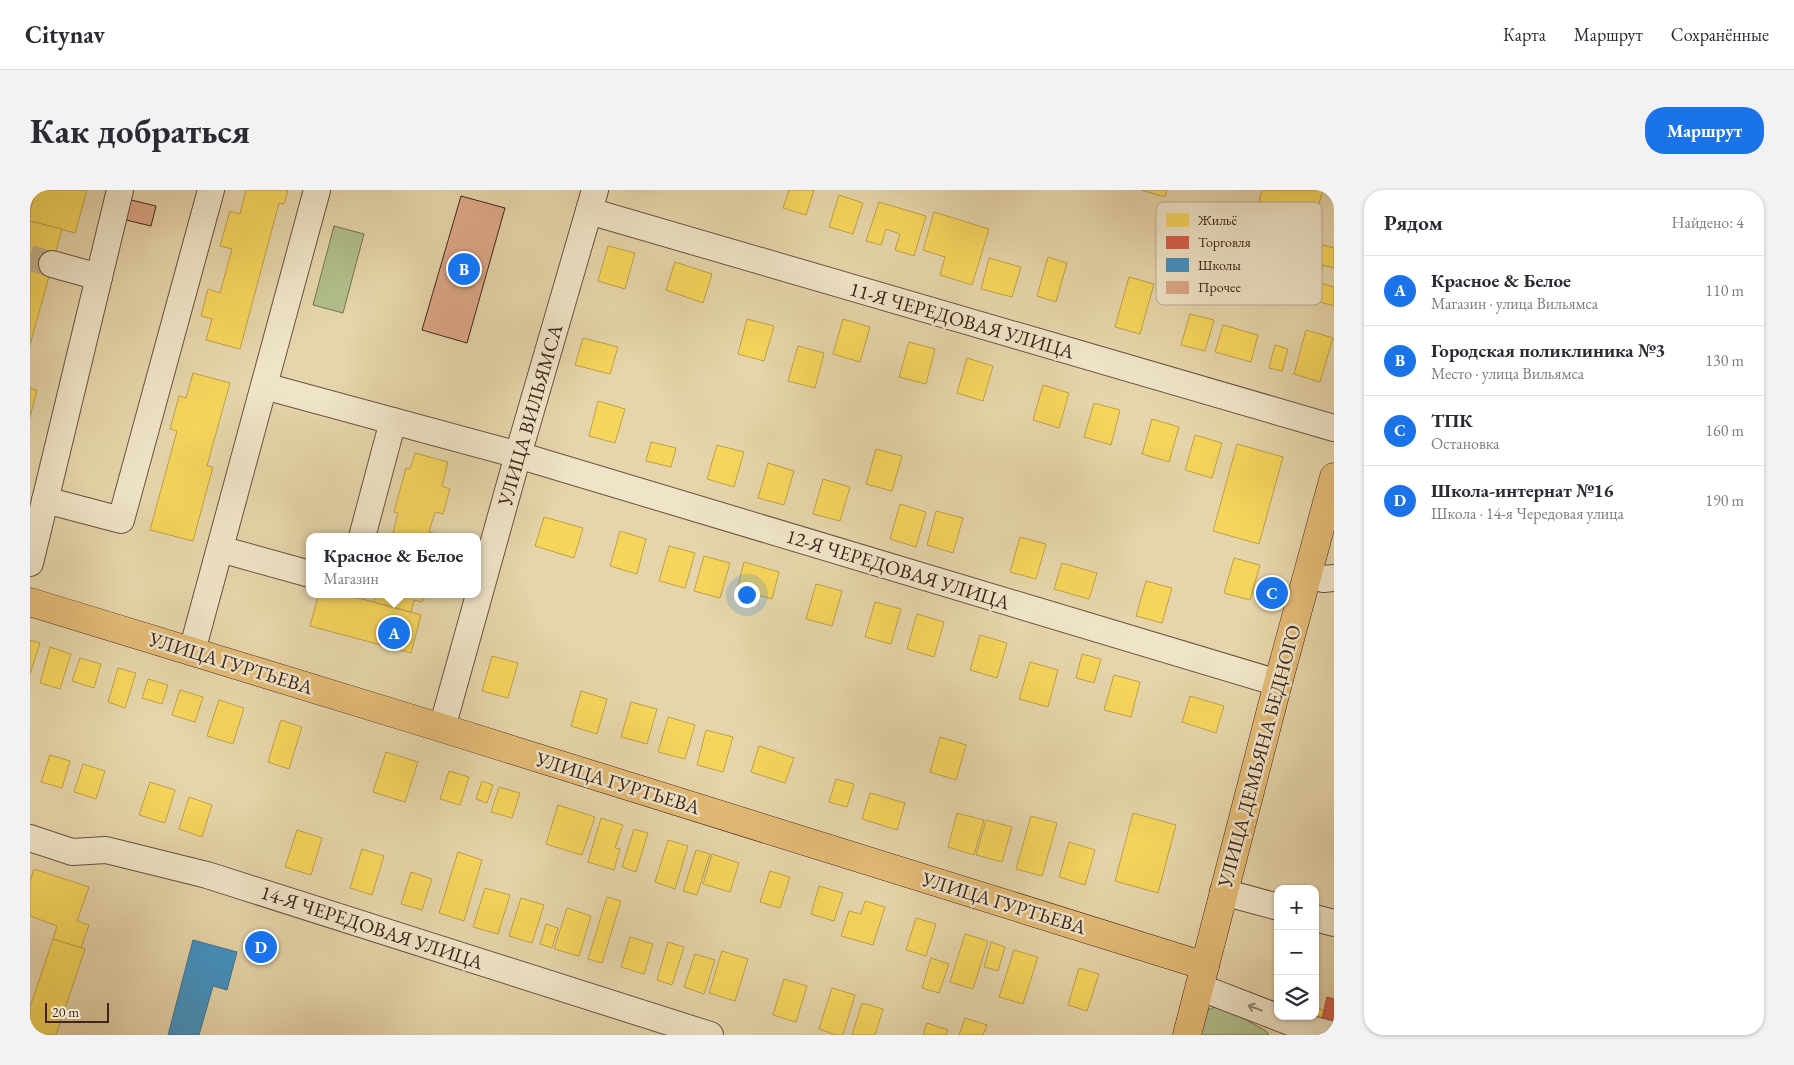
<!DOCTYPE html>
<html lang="ru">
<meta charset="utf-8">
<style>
:root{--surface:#fff;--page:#f2f2f3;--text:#2b2b33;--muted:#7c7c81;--line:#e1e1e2;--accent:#1a73e8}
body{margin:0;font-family:"EB Garamond",serif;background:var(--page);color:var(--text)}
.controls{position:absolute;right:15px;bottom:15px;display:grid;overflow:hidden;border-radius:10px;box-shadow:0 1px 4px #0004}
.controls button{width:45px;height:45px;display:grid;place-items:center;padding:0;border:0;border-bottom:1px solid var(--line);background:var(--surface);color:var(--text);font:25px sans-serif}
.scale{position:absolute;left:15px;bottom:12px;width:64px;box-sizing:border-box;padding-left:5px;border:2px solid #3f251c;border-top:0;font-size:14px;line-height:18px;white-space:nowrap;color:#3f251c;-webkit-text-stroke:4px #efe4c8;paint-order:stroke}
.you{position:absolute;left:716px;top:404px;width:18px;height:18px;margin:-12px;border:4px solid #fff;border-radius:50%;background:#1a73e8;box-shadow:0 0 0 8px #1a73e833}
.badge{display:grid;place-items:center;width:32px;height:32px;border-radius:50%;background:var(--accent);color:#fff;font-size:16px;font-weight:700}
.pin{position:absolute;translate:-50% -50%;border:2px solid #fff;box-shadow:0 1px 5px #0006}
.popup{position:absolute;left:276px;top:343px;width:175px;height:65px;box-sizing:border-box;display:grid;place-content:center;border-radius:10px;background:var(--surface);filter:drop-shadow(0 1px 4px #0005);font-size:16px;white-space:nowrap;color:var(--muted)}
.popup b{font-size:19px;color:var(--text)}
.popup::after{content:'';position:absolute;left:50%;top:100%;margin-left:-10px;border:10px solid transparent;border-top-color:var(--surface)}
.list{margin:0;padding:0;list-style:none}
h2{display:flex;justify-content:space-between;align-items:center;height:65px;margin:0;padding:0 20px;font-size:21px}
h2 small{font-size:16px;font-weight:400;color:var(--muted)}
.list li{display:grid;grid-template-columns:32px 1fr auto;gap:15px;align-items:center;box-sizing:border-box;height:70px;padding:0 20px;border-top:1px solid var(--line)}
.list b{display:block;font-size:19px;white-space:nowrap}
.list p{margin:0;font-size:16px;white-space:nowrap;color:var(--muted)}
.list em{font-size:16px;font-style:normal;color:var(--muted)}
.icon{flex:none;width:28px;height:28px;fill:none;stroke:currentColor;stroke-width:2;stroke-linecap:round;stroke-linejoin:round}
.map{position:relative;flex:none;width:1304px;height:845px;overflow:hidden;border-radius:20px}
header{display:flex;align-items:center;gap:30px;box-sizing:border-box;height:70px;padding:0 25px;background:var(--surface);border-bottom:1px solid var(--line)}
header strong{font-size:24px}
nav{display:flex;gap:28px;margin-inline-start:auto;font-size:18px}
.intro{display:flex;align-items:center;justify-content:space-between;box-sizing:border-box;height:120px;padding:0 30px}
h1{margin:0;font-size:35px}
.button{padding:12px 22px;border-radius:20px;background:var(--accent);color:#fff;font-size:18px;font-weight:700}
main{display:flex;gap:30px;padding:0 30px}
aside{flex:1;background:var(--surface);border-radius:20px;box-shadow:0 1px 4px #0004}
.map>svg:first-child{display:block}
.green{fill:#b0be8c;stroke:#787254}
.homes{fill:#f6d55c;stroke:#bfa049}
.shops{fill:#d6604d;stroke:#a94e3e}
.schools{fill:#4393c3;stroke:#427291}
.building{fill:#dda787;stroke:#3f251c}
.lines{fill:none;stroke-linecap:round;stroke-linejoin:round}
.minor-tunnel{stroke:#c5b28e;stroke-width:26;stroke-dasharray:26 13;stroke-linecap:butt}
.minor-casing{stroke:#695140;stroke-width:28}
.major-casing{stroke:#3f251c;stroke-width:29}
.minor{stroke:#efe4c8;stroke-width:26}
.major{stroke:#e3ba75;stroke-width:28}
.oneway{stroke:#978472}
.labels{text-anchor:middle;stroke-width:5;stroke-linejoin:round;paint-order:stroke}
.street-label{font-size:20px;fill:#3f251c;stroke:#efe4c8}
.key{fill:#efe4c8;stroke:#baab94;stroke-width:1}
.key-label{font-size:14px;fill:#3f251c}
</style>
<header>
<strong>Citynav</strong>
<nav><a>Карта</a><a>Маршрут</a><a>Сохранённые</a></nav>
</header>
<div class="intro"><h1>Как добраться</h1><a class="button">Маршрут</a></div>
<main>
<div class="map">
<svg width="1304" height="845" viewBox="0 0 1304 845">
<rect width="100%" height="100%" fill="#e6d5aa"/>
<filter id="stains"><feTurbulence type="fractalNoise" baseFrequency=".004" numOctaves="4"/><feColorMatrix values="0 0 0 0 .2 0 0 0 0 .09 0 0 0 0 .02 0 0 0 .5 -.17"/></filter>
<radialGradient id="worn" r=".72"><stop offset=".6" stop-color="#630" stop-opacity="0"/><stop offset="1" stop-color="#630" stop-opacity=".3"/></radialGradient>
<g class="green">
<polygon points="304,36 334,44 313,123 283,115"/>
<path d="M1191 816 1236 841 1239 845H1167C1172 827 1170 819 1191 816Z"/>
</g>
<g class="homes">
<polygon points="6,0 57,0 45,43 0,31 0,21"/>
<polygon points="216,0 258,0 254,14 249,13 210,159 176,150 182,129 171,126 178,99 190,103 202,59 190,56 200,21 210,24"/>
<polygon points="759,0 784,0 776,25 753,18"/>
<polygon points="1111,0 1137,0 1135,7"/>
<polygon points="1232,0 1293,0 1276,59 1220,43"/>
<polygon points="809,5 833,13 823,44 799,37"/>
<polygon points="849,12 896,26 884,66 865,60 870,44 856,39 851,55 836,51"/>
<polygon points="904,22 959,39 942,95 910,85 915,67 893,60"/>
<polygon points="0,31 32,39 0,155"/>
<polygon points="1282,52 1304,58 1304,78 1293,75 1290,88 1273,83"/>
<polygon points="578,56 605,63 595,99 568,91"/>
<polygon points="1018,67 1037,73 1026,112 1007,106"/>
<polygon points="959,68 991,77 982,107 951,99"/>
<polygon points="645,72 682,84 673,113 636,100"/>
<polygon points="1099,87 1124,94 1110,144 1085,137"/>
<polygon points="1274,88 1304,97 1304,116 1269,106"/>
<polygon points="1160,124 1184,130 1175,161 1151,155"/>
<polygon points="717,129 744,136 734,171 708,164"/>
<polygon points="813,129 840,137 830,172 803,164"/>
<polygon points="1193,135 1228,145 1221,172 1185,162"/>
<polygon points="1276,140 1303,148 1290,192 1264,184"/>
<polygon points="553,148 588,157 580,184 545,175"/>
<polygon points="879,152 905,159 896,194 869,187"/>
<polygon points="1245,155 1258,159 1252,181 1239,178"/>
<polygon points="768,156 794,163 785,198 758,191"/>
<polygon points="937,168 963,176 953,211 927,203"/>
<polygon points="163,183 200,193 177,276 183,277 163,351 120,340 147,241 140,239 149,206 156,208"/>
<polygon points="1013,195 1039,203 1029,238 1003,230"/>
<polygon points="0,198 7,200 0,227"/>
<polygon points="568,211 595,219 585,253 559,246"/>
<polygon points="1064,213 1090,220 1081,255 1054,247"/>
<polygon points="1122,229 1149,237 1139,272 1112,264"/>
<polygon points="1165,245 1192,253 1182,288 1155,280"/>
<polygon points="621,252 646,258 641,277 616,271"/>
<polygon points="1207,254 1253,267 1229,354 1183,341"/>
<polygon points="687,255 714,262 704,297 677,289"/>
<polygon points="846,259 872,266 862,301 836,294"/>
<polygon points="385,263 418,272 412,296 420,299 413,324 405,322 399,342 411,345 410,347 362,347 368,323 364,322 376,278 380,279"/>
<polygon points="738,273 764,281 754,315 728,308"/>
<polygon points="793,289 820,297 810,331 783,324"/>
<polygon points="870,314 896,322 886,357 860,349"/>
<polygon points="906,321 933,328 923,363 897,355"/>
<polygon points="514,327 553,338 544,368 505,356"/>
<polygon points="590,341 616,349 607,384 580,376"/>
<polygon points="990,347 1016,354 1006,389 980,382"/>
<polygon points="639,356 665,363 655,398 629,391"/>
<polygon points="674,366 700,373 690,408 664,401"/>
<polygon points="1204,368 1230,375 1220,410 1194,403"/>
<polygon points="714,372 749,382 742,409 707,399"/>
<polygon points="1032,373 1067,383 1059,409 1024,399"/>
<polygon points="1116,391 1142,398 1132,433 1106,426"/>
<polygon points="786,394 812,401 802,436 776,429"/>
<polygon points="289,404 314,404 391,425 381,463 280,436"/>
<polygon points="346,404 395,404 392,412 384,410 381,422 344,412"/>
<polygon points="845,412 871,419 861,454 835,447"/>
<polygon points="887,424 914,432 904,467 877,459"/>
<polygon points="950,445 977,453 967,488 940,480"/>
<polygon points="0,450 10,453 0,484"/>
<polygon points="20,457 41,464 30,499 10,493"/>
<polygon points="1052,464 1071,469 1064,493 1046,488"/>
<polygon points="462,466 488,473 478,508 452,501"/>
<polygon points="50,468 71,474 64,498 42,491"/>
<polygon points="1000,472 1028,480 1018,517 989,509"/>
<polygon points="88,478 106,483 95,518 78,512"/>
<polygon points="1084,485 1110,492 1101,527 1074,520"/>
<polygon points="118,489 138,495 132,514 112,508"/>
<polygon points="150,500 173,507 165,532 142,525"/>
<polygon points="551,501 577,509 567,544 541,536"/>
<polygon points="1160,506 1194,516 1186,543 1152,532"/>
<polygon points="189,510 214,518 203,554 177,546"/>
<polygon points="601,512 627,519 617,554 591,547"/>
<polygon points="638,527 665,535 655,569 628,562"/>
<polygon points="251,530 272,537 259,579 238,572"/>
<polygon points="676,540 703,547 693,582 667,575"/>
<polygon points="910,547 936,555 926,590 900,582"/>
<polygon points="729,556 764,568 755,593 721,582"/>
<polygon points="356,562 388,572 375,612 343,602"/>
<polygon points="20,565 40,571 32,598 11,592"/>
<polygon points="53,574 75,581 66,609 44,602"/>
<polygon points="419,581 439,587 430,615 410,609"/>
<polygon points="806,589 824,594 817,617 799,612"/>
<polygon points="452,591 463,595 457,613 446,609"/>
<polygon points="120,592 145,600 135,633 109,625"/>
<polygon points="469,597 490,603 482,628 461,622"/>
<polygon points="840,603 875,613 867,640 832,629"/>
<polygon points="159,607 182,615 172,647 149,639"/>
<polygon points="528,615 565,627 552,665 516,654"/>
<polygon points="927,623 954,630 944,665 918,657"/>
<polygon points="1103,623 1146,635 1128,703 1085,691"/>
<polygon points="1001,626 1027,633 1012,686 986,679"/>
<polygon points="571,628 593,635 585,658 590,659 584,680 558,672"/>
<polygon points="956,630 982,637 972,672 946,665"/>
<polygon points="604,639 618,643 606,682 592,677"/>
<polygon points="267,640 292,648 281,685 255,677"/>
<polygon points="638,650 658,656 645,699 625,692"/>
<polygon points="1039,652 1065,660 1055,695 1029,687"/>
<polygon points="332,659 354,666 342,705 320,698"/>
<polygon points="666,660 680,664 667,705 653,701"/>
<polygon points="428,662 452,670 434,731 409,723"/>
<polygon points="682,664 709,673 700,702 673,694"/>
<polygon points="4,679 59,697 47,731 59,735 51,758 23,749 27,736 0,726 0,691"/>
<polygon points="740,681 760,687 750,718 730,712"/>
<polygon points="381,682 402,689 392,720 371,714"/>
<polygon points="789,696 813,703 804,731 781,724"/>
<polygon points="455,698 480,705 468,744 443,737"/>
<polygon points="577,707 591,711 572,773 558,769"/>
<polygon points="491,708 514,715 502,753 479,746"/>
<polygon points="835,711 855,717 843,755 811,746 819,721 831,724"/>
<polygon points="537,718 561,726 549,766 524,759"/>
<polygon points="886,728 906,734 896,766 876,760"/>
<polygon points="516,734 528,738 522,758 510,754"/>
<polygon points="935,744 958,751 943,799 920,792"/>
<polygon points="600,747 623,754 614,784 591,777"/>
<polygon points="23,749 55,759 26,845 0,845 0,817"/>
<polygon points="638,752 654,757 642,795 627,790"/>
<polygon points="961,752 975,757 968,781 954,777"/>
<polygon points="984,760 1008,767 993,814 969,807"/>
<polygon points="692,761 718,769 705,811 679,803"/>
<polygon points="665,764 685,770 674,804 654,797"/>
<polygon points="901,768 919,774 909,803 892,798"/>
<polygon points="1049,778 1069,784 1057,821 1038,815"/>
<polygon points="754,789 777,796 766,832 743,825"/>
<polygon points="802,798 825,805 813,845 806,845 789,839"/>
<polygon points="832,813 853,819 845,845 822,845"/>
<polygon points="1286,818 1294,820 1292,829 1284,826 1285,826"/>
<polygon points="935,828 957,835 953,845 929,845"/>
<polygon points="897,833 918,840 916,845 893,845"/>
</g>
<polygon class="shops" points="1297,807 1304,809 1304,832 1292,829"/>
<polygon class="schools" points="163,750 207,762 197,800 183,796 169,845 138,845"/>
<g class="building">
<polygon points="431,6 475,18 437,153 392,140"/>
<polygon points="97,9 126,16 121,36 92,29"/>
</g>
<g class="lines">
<polyline class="minor-tunnel" points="0,68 22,74"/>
<g class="minor-casing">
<g id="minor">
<polyline points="559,21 1304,238"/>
<polyline points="22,74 69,87"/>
<polyline points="234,196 488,265 1248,493"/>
<polyline points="15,310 91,330 181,0"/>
<polyline points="332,347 363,231"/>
<polyline points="190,359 280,384"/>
<polyline points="0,373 90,0"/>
<polyline points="1277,385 1294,389 1304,388"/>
<polyline points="162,461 287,0"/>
<polyline points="412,538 488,265 565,0"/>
<polyline points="0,648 42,662 76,660 177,685 680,845"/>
<polyline points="1193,702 1248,717"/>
<polyline points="1285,728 1304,733"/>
<polyline points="1169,797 1273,837 1304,845"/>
</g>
</g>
<g class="major-casing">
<g id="major">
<polyline points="0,412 412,538 1175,776"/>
<polyline points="1157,845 1248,493 1304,287"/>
</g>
</g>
<use href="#minor" class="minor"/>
<use href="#major" class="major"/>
</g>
<defs><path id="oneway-shaft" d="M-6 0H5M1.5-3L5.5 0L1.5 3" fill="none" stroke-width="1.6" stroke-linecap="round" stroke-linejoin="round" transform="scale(1.25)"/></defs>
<use class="oneway" href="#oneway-shaft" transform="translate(1225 818) rotate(-159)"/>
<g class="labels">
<g class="street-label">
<text transform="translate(932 130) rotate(16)" y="7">11-Я ЧЕРЕДОВАЯ УЛИЦА</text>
<text transform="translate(500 225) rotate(-74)" y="7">УЛИЦА ВИЛЬЯМСА</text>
<text transform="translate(868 379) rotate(17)" y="7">12-Я ЧЕРЕДОВАЯ УЛИЦА</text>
<text transform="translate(201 473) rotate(17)" y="7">УЛИЦА ГУРТЬЕВА</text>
<text transform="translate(1229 566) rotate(-75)" y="7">УЛИЦА ДЕМЬЯНА БЕДНОГО</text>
<text transform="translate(588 593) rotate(17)" y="7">УЛИЦА ГУРТЬЕВА</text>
<text transform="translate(974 713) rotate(17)" y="7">УЛИЦА ГУРТЬЕВА</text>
<text transform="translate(342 737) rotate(18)" y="7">14-Я ЧЕРЕДОВАЯ УЛИЦА</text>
</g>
</g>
<rect x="1126" y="12" width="166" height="103" rx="8" class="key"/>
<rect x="1136" y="23" width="23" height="14" fill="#f6d55c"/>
<rect x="1136" y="46" width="23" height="13" fill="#d6604d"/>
<rect x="1136" y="68" width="23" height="14" fill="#4393c3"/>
<rect x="1136" y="91" width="23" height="13" fill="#dda787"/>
<g class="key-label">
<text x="1168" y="35">Жильё</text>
<text x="1168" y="57">Торговля</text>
<text x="1168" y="80">Школы</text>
<text x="1168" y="102">Прочее</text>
</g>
<rect width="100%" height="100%" filter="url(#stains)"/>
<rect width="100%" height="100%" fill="url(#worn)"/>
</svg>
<div class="controls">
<button>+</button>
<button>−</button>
<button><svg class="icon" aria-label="layers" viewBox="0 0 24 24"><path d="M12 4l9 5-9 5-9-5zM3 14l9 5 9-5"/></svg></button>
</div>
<div class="scale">20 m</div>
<div class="you"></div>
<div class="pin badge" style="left:364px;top:443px">A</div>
<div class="popup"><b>Красное &amp; Белое</b>Магазин</div>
<div class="pin badge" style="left:434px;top:79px">B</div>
<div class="pin badge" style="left:1242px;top:403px">C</div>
<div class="pin badge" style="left:231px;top:757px">D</div>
</div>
<aside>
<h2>Рядом<small>Найдено: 4</small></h2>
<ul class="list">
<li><span class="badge">A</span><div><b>Красное &amp; Белое</b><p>Магазин · улица Вильямса</p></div><em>110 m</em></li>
<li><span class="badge">B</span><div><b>Городская поликлиника №3</b><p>Место · улица Вильямса</p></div><em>130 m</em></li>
<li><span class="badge">C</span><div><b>ТПК</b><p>Остановка</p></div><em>160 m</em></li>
<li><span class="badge">D</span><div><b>Школа-интернат №16</b><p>Школа · 14-я Чередовая улица</p></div><em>190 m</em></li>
</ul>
</aside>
</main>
